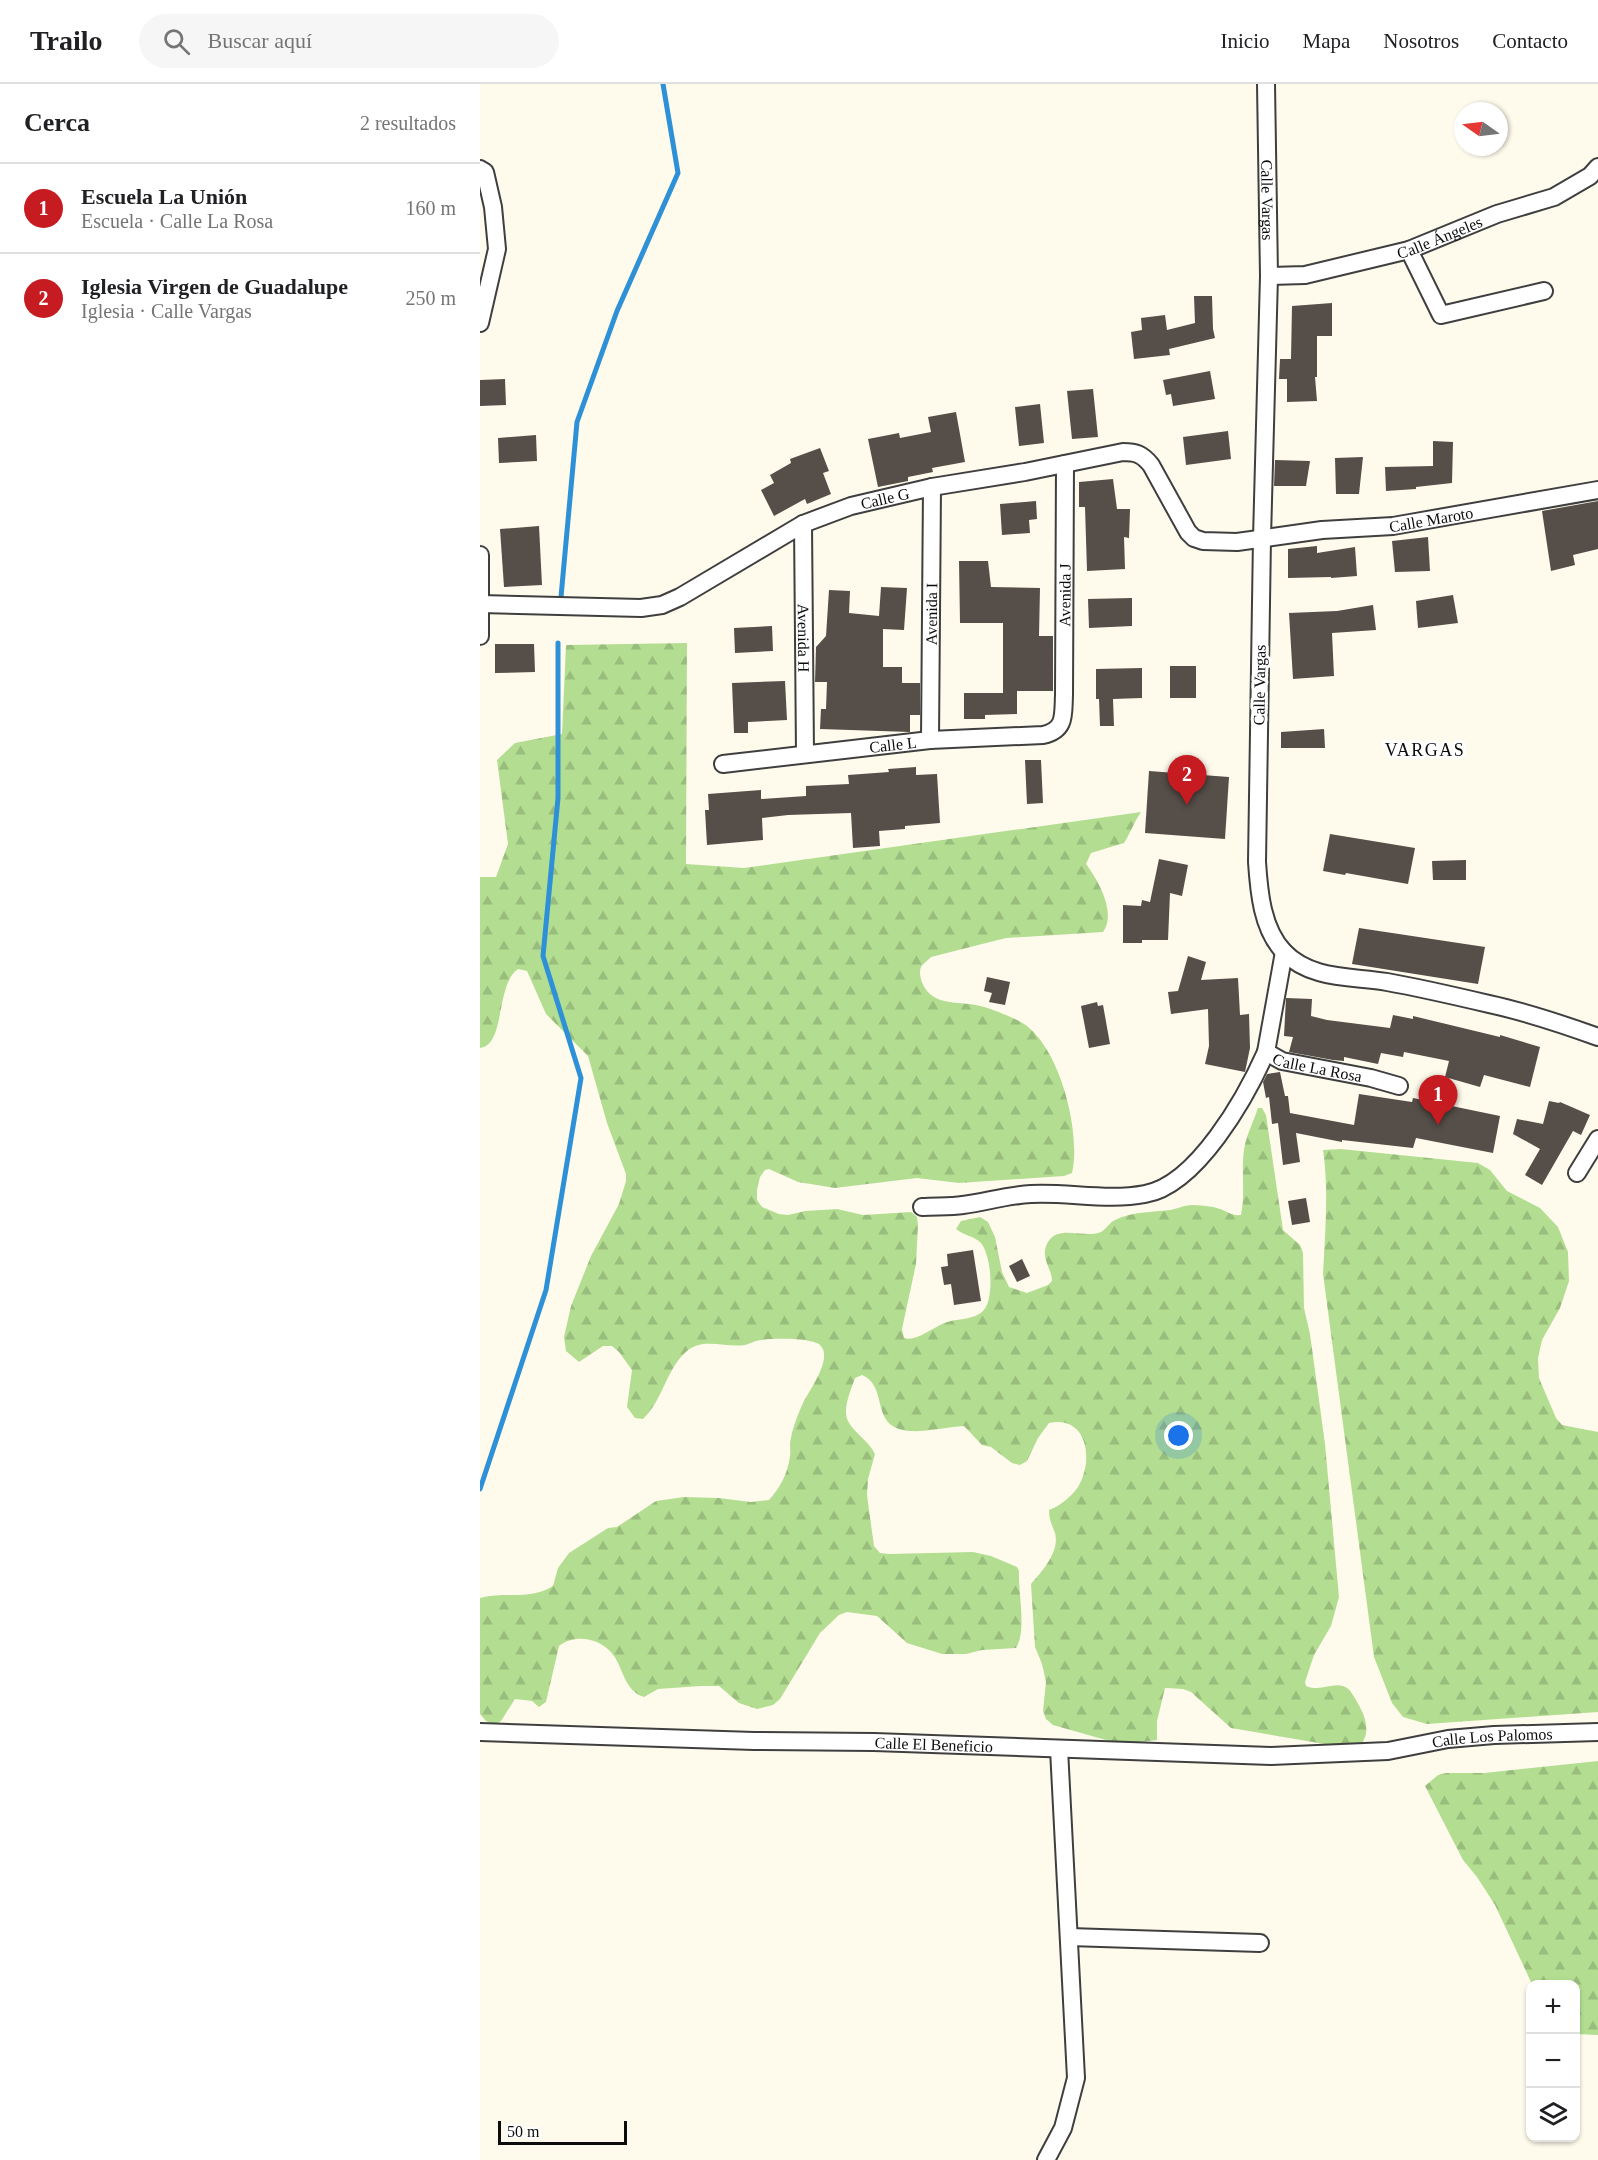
<!DOCTYPE html>
<html lang="es">
<meta charset="utf-8">
<style>
:root{--surface:#fff;--page:#f6f6f6;--text:#202124;--muted:#757577;--line:#e0e0e0;--accent:#c61b21}
body{margin:0;font-family:"Times New Roman",serif;background:var(--page);color:var(--text)}
.controls{position:absolute;right:18px;bottom:18px;display:grid;overflow:hidden;border-radius:12px;box-shadow:0 2px 4px #0004}
.controls button{width:54px;height:54px;display:grid;place-items:center;padding:0;border:0;border-bottom:2px solid var(--line);background:var(--surface);color:var(--text);font:30px sans-serif}
.compass{position:absolute;left:974px;top:18px;width:54px;height:54px;border-radius:50%;background:var(--surface);box-shadow:0 2px 4px #0004;rotate:284deg}
.scale{position:absolute;left:18px;bottom:15px;width:129px;box-sizing:border-box;padding-left:6px;border:3px solid #0c0c0c;border-top:0;font-size:16px;line-height:21px;white-space:nowrap;color:#0c0c0c;-webkit-text-stroke:4px #fff;paint-order:stroke}
.you{position:absolute;left:699px;top:1352px;width:21px;height:21px;margin:-15px;border:4px solid #fff;border-radius:50%;background:#1a73e8;box-shadow:0 0 0 9px #1a73e833}
.badge{display:grid;place-items:center;width:39px;height:39px;border-radius:50%;background:var(--accent);color:#fff;font-size:20px;font-weight:700}
.pin{position:absolute;translate:-50% -50px;filter:drop-shadow(0 2px 3px #0008)}
.pin::after{content:'';position:absolute;top:32px;width:21px;height:18px;background:inherit;clip-path:polygon(0 0,100% 0,50% 100%)}
.list{margin:0;padding:0;list-style:none}
h2{display:flex;justify-content:space-between;align-items:center;height:78px;margin:0;padding:0 24px;font-size:26px}
h2 small{font-size:20px;font-weight:400;color:var(--muted)}
.list li{display:grid;grid-template-columns:39px 1fr auto;gap:18px;align-items:center;box-sizing:border-box;height:90px;padding:0 24px;border-top:2px solid var(--line)}
.list b{display:block;font-size:22px;white-space:nowrap}
.list p{margin:0;font-size:20px;white-space:nowrap;color:var(--muted)}
.list em{font-size:20px;font-style:normal;color:var(--muted)}
.icon{flex:none;width:33px;height:33px;fill:none;stroke:currentColor;stroke-width:2;stroke-linecap:round;stroke-linejoin:round}
.map{position:relative;flex:none;width:1118px;height:2076px;overflow:hidden}
header{display:flex;align-items:center;gap:36px;box-sizing:border-box;height:84px;padding:0 30px;background:var(--surface);border-bottom:2px solid var(--line)}
header strong{font-size:28px}
nav{display:flex;gap:33px;margin-inline-start:auto;font-size:21px}
.search{width:420px;height:54px;background:var(--page);display:flex;align-items:center;gap:15px;box-sizing:border-box;padding:0 21px;border-radius:33px;color:var(--muted);font-size:22px}
main{display:flex}
aside{flex:1;background:var(--surface)}
.map>svg:first-child{display:block}
.forest{fill:url(#forest-firs)}
.lines{fill:none;stroke-linecap:round;stroke-linejoin:round}
.stream{stroke:#2e91d7;stroke-width:5}
.building{fill:#564e48}
.minor-casing{stroke:#3f3f3f;stroke-width:20}
.minor{stroke:#fff;stroke-width:16}
.labels{text-anchor:middle;stroke-width:6;stroke-linejoin:round;paint-order:stroke}
.street-label{font-size:16px;fill:#0c0c0c;stroke:#fff}
.neighbourhood-label{font-size:18px;letter-spacing:1.5px;fill:#0c0c0c;stroke:#fff}
</style>
<header>
<strong>Trailo</strong>
<div class="search"><svg class="icon" aria-label="search" viewBox="0 0 24 24"><circle cx="10" cy="10" r="6"/><path d="M15 15l6 6"/></svg>Buscar aquí</div>
<nav><a>Inicio</a><a>Mapa</a><a>Nosotros</a><a>Contacto</a></nav>
</header>
<main>
<aside>
<h2>Cerca<small>2 resultados</small></h2>
<ul class="list">
<li><span class="badge">1</span><div><b>Escuela La Unión</b><p>Escuela · Calle La Rosa</p></div><em>160 m</em></li>
<li><span class="badge">2</span><div><b>Iglesia Virgen de Guadalupe</b><p>Iglesia · Calle Vargas</p></div><em>250 m</em></li>
</ul>
</aside>
<div class="map">
<svg width="1118" height="2076" viewBox="0 0 1118 2076">
<defs>
<pattern id="forest-firs" width="22" height="20" patternUnits="userSpaceOnUse" patternTransform="scale(1.5)"><rect width="22" height="20" fill="#b3de91"/><path d="M5 1l3.5 6h-7zM16 11l3.5 6h-7z" fill="#99bd7c"/></pattern>
</defs>
<rect width="100%" height="100%" fill="#fffbec"/>
<g class="forest">
<path d="M207 559 206 780 264 784 661 728C653 740 651 748 644 759L611 769 606 780C618 796 637 829 623 848L526 854 451 873C448 876 443 880 441 883 437 894 446 910 456 914 465 919 485 919 496 921 510 924 527 931 539 937 579 957 602 1049 592 1089L584 1092 479 1099 437 1094 355 1104 318 1098 289 1085 285 1086 280 1093 277 1106V1116L282 1123 299 1130 308 1131 325 1127 357 1125 383 1131 431 1128 437 1133 438 1141 436 1180 422 1245 424 1254C435 1258 451 1245 462 1240 474 1234 491 1237 502 1228 515 1218 512 1170 500 1158 493 1152 483 1151 476 1145L481 1137 500 1133 508 1138 515 1153 522 1188 529 1203 547 1209 568 1201 572 1197C572 1184 559 1173 568 1158 578 1140 606 1155 621 1148 626 1145 630 1138 635 1136 651 1128 672 1128 690 1126 697 1125 704 1121 712 1121 721 1121 731 1122 740 1125 748 1128 752 1132 761 1131 766 1108 760 1084 765 1060 768 1048 774 1036 778 1024H782L786 1031 803 1146 820 1161 823 1169 824 1224 830 1250 845 1360 859 1513 851 1542 834 1571 825 1598 826 1602C841 1608 850 1599 863 1602 870 1604 872 1610 876 1616 885 1631 893 1649 878 1664H868L751 1644 711 1608 703 1605 685 1604 677 1637V1656L651 1659 633 1658 573 1641 566 1635 563 1627 566 1598 562 1580 555 1563 551 1500C562 1487 580 1468 575 1449 572 1441 569 1436 569 1426 580 1422 591 1413 598 1403 614 1377 608 1331 569 1339L558 1354 547 1377 540 1381 532 1379 511 1363 502 1361 484 1342C468 1343 445 1348 431 1347 388 1345 410 1303 382 1291L375 1294C371 1306 362 1325 368 1337 373 1348 389 1357 395 1370L388 1395 387 1411 394 1462 400 1469 409 1470 493 1468 511 1472 537 1483 539 1487C538 1509 547 1547 536 1564L502 1566 486 1570H462L427 1559 397 1532 367 1528 359 1531 340 1549 300 1615 293 1621 277 1625 259 1619 239 1602H221L178 1605 164 1613C145 1607 144 1587 134 1572 122 1554 95 1549 79 1562L66 1618 59 1623 52 1617 35 1615 21 1637 14 1641 6 1637 0 1630V1514C28 1507 48 1517 73 1502L78 1484 89 1469 128 1444 137 1443 176 1417 204 1413 239 1414 271 1418 289 1416C300 1404 308 1389 310 1372 311 1366 309 1360 311 1354 313 1343 318 1330 323 1319 328 1308 354 1274 340 1261 332 1254 293 1254 282 1256 275 1256 270 1260 265 1261 246 1264 223 1253 207 1267 186 1285 183 1316 163 1335L155 1334 147 1323 152 1286 139 1268 132 1262H123L99 1278 86 1267 84 1253 91 1222 111 1172 139 1120 146 1097V1090L127 1039 108 972 66 930 47 887 38 885C15 901 26 961 0 964V793H16L28 760 17 676 35 659 82 650 86 561Z"/>
<path d="M861 1065 998 1079 1010 1086 1027 1107 1060 1124 1078 1143 1088 1168 1089 1197 1080 1224 1062 1256 1058 1274 1059 1294 1076 1334 1082 1341 1118 1348V1628L947 1640 923 1633 912 1619 894 1573 843 1190C845 1149 849 1107 843 1066Z"/>
<polygon points="1118,1677 1118,1951 1096,1950 1096,1900 1052,1900 1015,1821 997,1793 983,1776 945,1702 958,1691 966,1689 1004,1689"/>
</g>
<g class="lines">
<g class="stream">
<polyline points="81,513 97,338 137,227 198,89 183,0"/>
<polyline points="0,1405 66,1206 101,994 63,872 78,714 78,559"/>
</g>
</g>
<g class="building">
<polygon points="714,212 732,212 733,245 735,254 689,265 690,271 654,275 651,248 662,246 661,234 685,231 687,246 715,239"/>
<polygon points="852,219 852,252 837,252 837,293 835,293 837,317 807,318 807,295 799,295 800,275 811,275 812,222"/>
<polygon points="730,287 735,315 693,322 691,310 686,311 683,296"/>
<polygon points="25,295 26,321 0,322 0,296"/>
<polygon points="613,305 618,353 592,355 587,307"/>
<polygon points="560,320 564,359 539,362 535,323"/>
<polygon points="476,328 485,378 452,384 453,388 428,393 428,397 398,403 388,355 419,349 420,354 451,348 448,333"/>
<polygon points="748,347 751,375 706,381 703,353"/>
<polygon points="56,351 57,377 19,379 18,354"/>
<polygon points="953,357 973,358 972,399 936,403 936,405 906,407 905,383 953,382"/>
<polygon points="340,364 349,387 343,389 351,410 327,420 325,415 294,432 281,406 294,399 290,391 311,379 310,375"/>
<polygon points="883,373 879,410 856,410 855,374"/>
<polygon points="795,376 830,377 826,402 794,402"/>
<polygon points="633,395 637,425 650,425 649,454 644,453 645,485 607,487 605,423 599,423 599,398"/>
<polygon points="556,417 557,435 549,436 550,449 522,451 520,420"/>
<polygon points="1118,417 1118,465 1093,471 1095,481 1071,487 1062,427"/>
<polygon points="59,442 62,501 24,503 20,445"/>
<polygon points="948,453 950,487 915,488 912,457"/>
<polygon points="837,462 837,469 875,463 877,492 851,494 851,493 808,494 808,465"/>
<polygon points="479,477 508,477 511,503 560,504 559,552 573,552 573,607 537,607 537,630 505,631 505,635 484,635 484,609 523,609 523,539 480,539"/>
<polygon points="401,503 427,504 424,546 403,545 403,583 422,583 422,599 440,599 440,631 430,631 430,648 340,645 341,625 346,625 347,598 335,598 336,563 346,552 349,506 370,507 369,529 399,532"/>
<polygon points="973,511 978,539 938,544 936,517"/>
<polygon points="652,514 652,542 609,544 608,515"/>
<polygon points="893,521 896,546 852,549 854,592 813,595 809,529 857,527"/>
<polygon points="292,542 293,567 255,569 254,544"/>
<polygon points="15,560 54,560 55,588 15,589"/>
<rect x="690" y="582" width="26" height="32"/>
<polygon points="662,584 662,614 633,615 634,642 620,642 619,615 616,615 616,585"/>
<polygon points="305,597 307,636 268,638 268,649 254,649 252,599"/>
<polygon points="844,645 845,664 801,664 801,648"/>
<polygon points="545,676 561,676 563,719 547,720"/>
<polygon points="436,683 436,691 457,690 460,739 425,742 425,745 399,747 400,762 373,764 371,729 308,731 282,734 283,756 227,761 225,726 229,726 228,710 281,706 281,715 326,712 326,702 369,700 368,691 409,688 408,685"/>
<polygon points="669,687 749,693 745,755 665,749"/>
<polygon points="850,750 935,764 928,800 866,789 865,791 843,787"/>
<polygon points="679,775 708,781 702,812 690,809 688,856 662,856 662,859 643,859 643,821 661,822 662,816 670,818"/>
<polygon points="986,776 986,796 953,796 952,777"/>
<polygon points="879,844 1005,863 998,900 872,880"/>
<polygon points="708,872 726,878 721,896 758,894 760,931 769,930 770,964 765,988 725,980 729,962 728,925 691,930 688,908 698,907"/>
<polygon points="507,893 530,898 525,921 509,918 512,909 504,907"/>
<polygon points="806,914 832,915 831,932 847,936 910,944 913,931 933,935 933,932 1020,953 1020,951 1060,963 1050,1003 1004,991 1000,1003 965,993 969,977 924,968 923,973 901,969 898,980 864,973 864,977 853,976 809,968 813,953 804,952"/>
<polygon points="617,918 618,922 623,921 630,960 609,964 601,922"/>
<polygon points="800,988 805,1012 808,1012 810,1029 874,1041 879,1010 932,1018 933,1014 1020,1032 1013,1069 936,1054 933,1064 862,1056 862,1058 816,1049 820,1078 803,1081 798,1039 792,1040 789,1013 786,1014 783,998 787,990"/>
<polygon points="1069,1017 1079,1019 1080,1018 1110,1031 1101,1051 1093,1047 1062,1101 1045,1091 1060,1065 1033,1050 1037,1035 1063,1040"/>
<polygon points="826,1114 830,1138 812,1141 808,1117"/>
<polygon points="493,1166 501,1217 474,1221 471,1200 464,1201 461,1183 468,1182 467,1170"/>
<polygon points="542,1175 550,1192 537,1198 529,1182"/>
</g>
<g class="lines">
<g class="minor-casing">
<g id="minor">
<path id="s1" d="M786 0 789 192 782 454 777 778C779 808 782 845 804 868 831 896 871 892 907 898 941 904 975 912 1009 920 1046 928 1082 940 1118 953"/>
<polyline points="0,85 5,88 13,123 17,165 0,239"/>
<polyline points="929,166 961,231 1064,207"/>
<path id="s2" d="M789 192 825 191 929 166 1017 130 1074 113 1110 92 1118 83"/>
<path id="s3" d="M323 440 325 670"/>
<polyline points="0,471 0,552"/>
<path id="s4" d="M1 520 161 524 182 521 200 513 323 440 371 422 452 403 545 388 643 368C656 368 662 370 671 381L708 448 714 454 723 457 757 458 842 446 913 442 1118 406"/>
<path id="s5" d="M450 656 452 403"/>
<path id="s6" d="M243 680 450 656 563 651C586 646 583 631 584 611L585 380"/>
<path id="s7" d="M804 868 786 968 802 977 891 994 919 1002"/>
<polyline points="1097,1089 1118,1055"/>
<path d="M442 1123C456 1122 470 1123 483 1121 506 1118 528 1111 551 1110 588 1108 628 1117 665 1110 717 1101 766 1013 786 968"/>
<path id="s8" d="M0 1648 274 1657 394 1658 791 1672 908 1667 968 1655 1014 1651 1118 1648"/>
<polyline points="589,1853 780,1859"/>
<polyline points="566,2076 583,2044 596,1994 579,1665"/>
</g>
</g>
<use href="#minor" class="minor"/>
</g>
<g class="labels">
<g class="street-label">
<text dy="6" stroke="none"><textPath href="#s1" startOffset="116">Calle Vargas</textPath></text>
<text dy="6" stroke="none"><textPath href="#s2" startOffset="176">Calle Ángeles</textPath></text>
<text dy="6" stroke="none"><textPath href="#s4" startOffset="430">Calle G</textPath></text>
<text dy="6" stroke="none"><textPath href="#s4" startOffset="1029">Calle Maroto</textPath></text>
<text dy="6" stroke="none"><textPath href="#s6" startOffset="472">Avenida J</textPath></text>
<text dy="6" stroke="none"><textPath href="#s5" startOffset="126">Avenida I</textPath></text>
<text dy="6" stroke="none"><textPath href="#s3" startOffset="114">Avenida H</textPath></text>
<text transform="translate(779 601) rotate(-89)" y="6">Calle Vargas</text>
<text dy="6" stroke="none"><textPath href="#s6" startOffset="171">Calle L</textPath></text>
<text dy="6" stroke="none"><textPath href="#s7" startOffset="156">Calle La Rosa</textPath></text>
<text dy="6" stroke="none"><textPath href="#s8" startOffset="1014">Calle Los Palomos</textPath></text>
<text dy="6" stroke="none"><textPath href="#s8" startOffset="454">Calle El Beneficio</textPath></text>
</g>
<g class="neighbourhood-label">
<text x="945" y="672">VARGAS</text>
</g>
</g>
</svg>
<div class="controls">
<button>+</button>
<button>−</button>
<button><svg class="icon" aria-label="layers" viewBox="0 0 24 24"><path d="M12 4l9 5-9 5-9-5zM3 14l9 5 9-5"/></svg></button>
</div>
<svg class="compass" viewBox="-18 -18 36 36"><path d="M0-13l5 13h-10z" fill="#e53935"/><path d="M0 13l5-13h-10z" fill="#757577"/></svg>
<div class="scale">50 m</div>
<div class="you"></div>
<div class="pin badge" style="left:958px;top:1041px">1</div>
<div class="pin badge" style="left:707px;top:721px">2</div>
</div>
</main>
